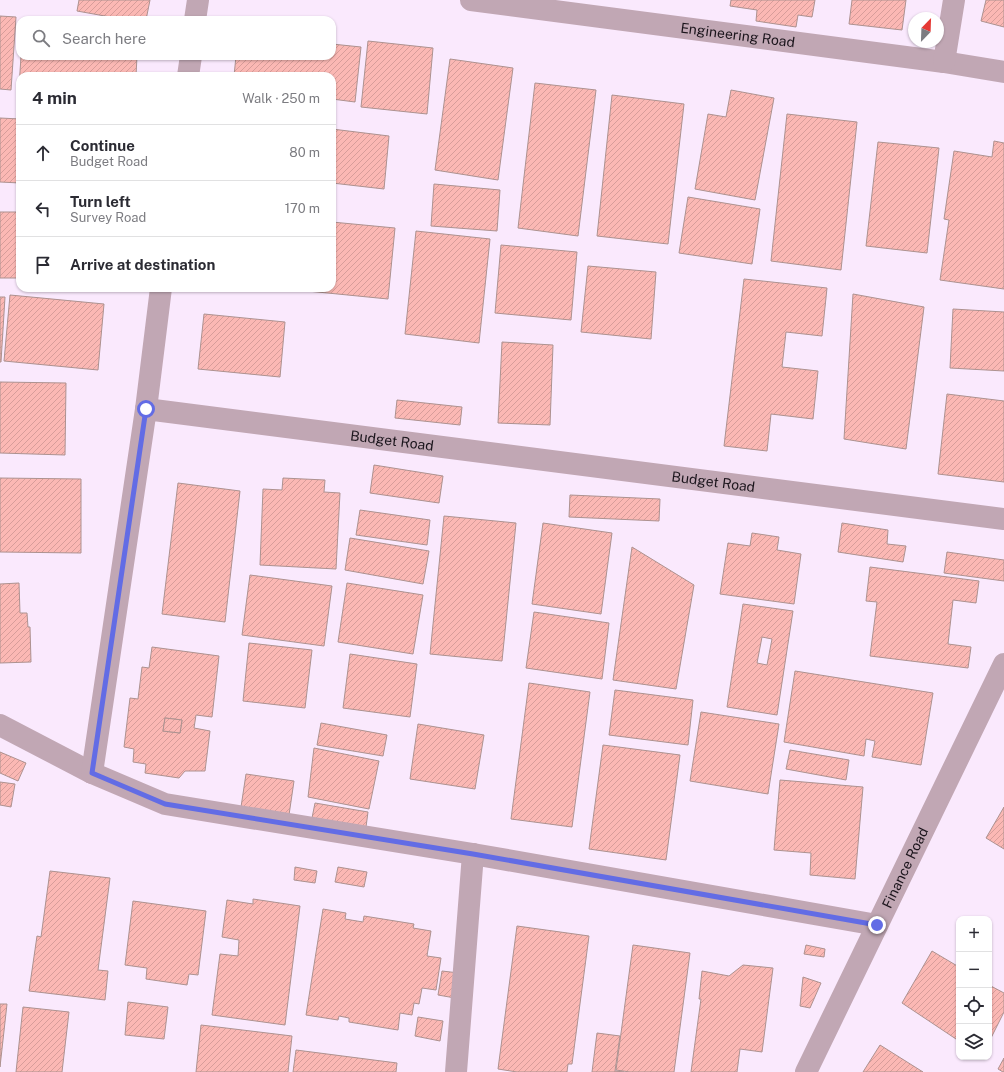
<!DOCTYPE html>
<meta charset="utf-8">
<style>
:root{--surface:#fff;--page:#f2f2f3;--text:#2b2b33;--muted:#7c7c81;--line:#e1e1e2}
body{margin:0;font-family:"Public Sans",sans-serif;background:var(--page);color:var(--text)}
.controls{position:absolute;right:12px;bottom:12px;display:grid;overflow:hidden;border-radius:8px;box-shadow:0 1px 3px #0004}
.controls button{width:36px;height:36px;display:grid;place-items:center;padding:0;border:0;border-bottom:1px solid var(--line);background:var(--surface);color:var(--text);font:20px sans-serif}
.compass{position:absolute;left:908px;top:12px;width:36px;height:36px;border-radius:50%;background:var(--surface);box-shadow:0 1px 3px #0004;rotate:23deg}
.stop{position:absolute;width:12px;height:12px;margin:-9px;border:3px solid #626ce5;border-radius:50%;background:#fff}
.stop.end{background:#626ce5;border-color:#fff;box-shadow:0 1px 4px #0008}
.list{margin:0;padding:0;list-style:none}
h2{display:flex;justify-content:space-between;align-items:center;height:52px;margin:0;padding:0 16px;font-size:17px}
h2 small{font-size:13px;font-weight:400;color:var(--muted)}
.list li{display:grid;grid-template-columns:26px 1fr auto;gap:12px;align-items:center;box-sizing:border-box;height:56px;padding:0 16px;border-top:1px solid var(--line)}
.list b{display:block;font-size:15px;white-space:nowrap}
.list p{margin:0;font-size:13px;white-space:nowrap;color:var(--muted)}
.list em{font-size:13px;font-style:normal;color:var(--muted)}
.icon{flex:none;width:22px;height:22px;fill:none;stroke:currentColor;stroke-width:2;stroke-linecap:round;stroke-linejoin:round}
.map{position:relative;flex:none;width:1004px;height:1072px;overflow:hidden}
.search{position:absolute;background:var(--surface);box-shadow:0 1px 3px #0004;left:16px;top:16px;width:320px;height:44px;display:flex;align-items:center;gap:10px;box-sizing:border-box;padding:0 14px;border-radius:12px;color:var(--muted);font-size:15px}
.panel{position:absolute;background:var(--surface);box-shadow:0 1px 3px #0004;left:16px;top:72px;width:320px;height:220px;border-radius:12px}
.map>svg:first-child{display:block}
.building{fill:url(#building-hatch);stroke:#ad9290;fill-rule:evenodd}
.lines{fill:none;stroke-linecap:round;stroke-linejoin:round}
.street{stroke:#c1a7b4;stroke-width:22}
.route{stroke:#626ce5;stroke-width:5}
.labels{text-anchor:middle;stroke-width:3;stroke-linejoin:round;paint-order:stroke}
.street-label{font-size:14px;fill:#1b151c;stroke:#fff}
</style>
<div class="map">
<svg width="1004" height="1072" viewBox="0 0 1004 1072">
<defs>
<pattern id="building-hatch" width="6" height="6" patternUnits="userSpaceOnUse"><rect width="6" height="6" fill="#fbb8b4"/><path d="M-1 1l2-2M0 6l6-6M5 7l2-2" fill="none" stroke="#d79d9a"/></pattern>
</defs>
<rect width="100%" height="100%" fill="#fae9fd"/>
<g class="building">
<polygon points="79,0 150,0 146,20 127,20 77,11"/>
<polygon points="731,0 815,0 812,17 798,15 796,27 756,21 757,10 730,6"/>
<polygon points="852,0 906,0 902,30 849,24"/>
<polygon points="986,0 1004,0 1004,27 981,21"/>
<polygon points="0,16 16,17 11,90 0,89"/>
<polygon points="368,41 433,48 427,114 361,107"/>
<polygon points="332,44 361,47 355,102 332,99 332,76 234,76 236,56 332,56"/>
<polygon points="21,56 137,56 136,76 20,76 20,104 18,104"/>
<polygon points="450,59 513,68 498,180 435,170"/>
<polygon points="535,83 596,90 578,236 518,228"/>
<polygon points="731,90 774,98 755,200 695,189 708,114 726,117"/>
<polygon points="612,95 684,104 668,244 597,236"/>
<polygon points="787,114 857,122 841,270 771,261"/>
<polygon points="0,118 20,119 20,183 0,182"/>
<polygon points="332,129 389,136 384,189 332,183"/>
<polygon points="994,141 1004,143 1004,289 940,280 949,220 944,219 954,151 992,157"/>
<polygon points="878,142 939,148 927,253 866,246"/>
<polygon points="434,184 500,190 497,231 431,226"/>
<polygon points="688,197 760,209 752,264 679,253"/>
<rect x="0" y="212" width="20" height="66"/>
<polygon points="332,222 395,228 388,299 277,288 332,288"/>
<polygon points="416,231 490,239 479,343 405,334"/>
<polygon points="501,245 577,252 571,320 495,313"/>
<polygon points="588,266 656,272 651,339 581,332"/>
<polygon points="744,279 827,288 822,336 786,332 782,367 818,371 813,419 771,414 767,451 724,446"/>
<polygon points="853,294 924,307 906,449 844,439"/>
<polygon points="10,295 104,304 98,370 4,361"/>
<polygon points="0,297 5,297 1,362 0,362"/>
<polygon points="953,309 1004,312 1004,371 950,368"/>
<polygon points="204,314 285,322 280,377 198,369"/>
<polygon points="502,342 553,345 550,425 498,423"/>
<polygon points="0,382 66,383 65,455 0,453"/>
<polygon points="947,394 1004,401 1004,482 938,474"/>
<polygon points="397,400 462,407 460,425 395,418"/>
<polygon points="374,465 443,476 439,503 370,493"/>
<polygon points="0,478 81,479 81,553 0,552"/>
<polygon points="283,478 325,480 324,492 340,493 336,569 260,565 263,489 282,490"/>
<polygon points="178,483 240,491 225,622 162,614"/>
<polygon points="570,495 660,499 659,521 569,517"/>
<polygon points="360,510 430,520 427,545 356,535"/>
<polygon points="444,516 516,523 502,661 430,654"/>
<polygon points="543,523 612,533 601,614 532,604"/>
<polygon points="842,523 888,530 887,544 906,546 903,562 838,552"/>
<polygon points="752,533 779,537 777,550 801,554 794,604 720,594 728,543 750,546"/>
<polygon points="350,538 429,551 423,584 345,570"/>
<polygon points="632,547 694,585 676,689 613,680"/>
<polygon points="947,552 1004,560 1004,581 944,573"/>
<polygon points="870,567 979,581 976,603 953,600 948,644 971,647 968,668 870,656 877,602 866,601"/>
<polygon points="250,575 332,586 324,646 242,635"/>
<polygon points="19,583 20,613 27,613 28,627 30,627 31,662 0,663 0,584"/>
<polygon points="347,583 423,595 413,654 338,642"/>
<path d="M743 604 793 611 777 715 727 707ZM762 637 772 639 767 665 757 663Z"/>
<polygon points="534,612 609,623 602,679 526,668"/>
<polygon points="249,643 312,650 305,708 243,701"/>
<path d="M152 647 219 656 212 717 196 715 194 728 210 731 205 771H185L179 778 145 773 146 764 133 762 134 749 124 747 130 698 138 699 142 667 149 668ZM165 718 182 720 180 733 163 731Z"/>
<polygon points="350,654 417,664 410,717 343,708"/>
<polygon points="795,671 933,693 921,765 872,757 875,741 866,739 864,756 784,742"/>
<polygon points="529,683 590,692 572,827 511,819"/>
<polygon points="615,690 693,700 688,745 609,735"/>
<polygon points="701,712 779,724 768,794 690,781"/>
<polygon points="165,718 182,720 180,733 163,731"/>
<polygon points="321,723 387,735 383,756 317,745"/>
<polygon points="418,724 484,735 475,789 410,779"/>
<polygon points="603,745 680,755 666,860 589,849"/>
<polygon points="314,748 379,761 369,809 308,797"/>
<polygon points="790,750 849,760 846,780 786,769"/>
<polygon points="0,752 26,763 18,781 0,773"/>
<polygon points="246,774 294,781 289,815 241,807"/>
<polygon points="780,780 863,787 855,879 810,875 811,853 774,850"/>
<polygon points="0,782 15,784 11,807 0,805"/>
<polygon points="315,803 368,812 366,827 312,818"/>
<polygon points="1004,807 1004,849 986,838"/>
<polygon points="295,867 317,871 315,883 294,880"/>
<polygon points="338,867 367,872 364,887 335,882"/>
<polygon points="50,871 110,878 98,970 108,971 105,1000 29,991 37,936 41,937"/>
<polygon points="253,899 300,906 285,1025 212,1015 220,954 238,956 239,940 222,937 227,900 253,904"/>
<polygon points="133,901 206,911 198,975 189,974 187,985 146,979 147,968 125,965"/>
<polygon points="323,909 346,913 345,919 363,922 364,916 414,924 413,928 431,931 427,956 441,958 436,990 422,988 419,1004 414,1003 412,1015 400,1013 398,1030 349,1022 349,1018 339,1016 338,1020 306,1015"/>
<polygon points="517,926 589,936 572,1064 568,1064 567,1072 517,1072 498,1069"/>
<polygon points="633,945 690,953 674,1072 630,1072 616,1070"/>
<polygon points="806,945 825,949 824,957 804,954"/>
<polygon points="932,951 959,967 959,1041 902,1003"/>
<polygon points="743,965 773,968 762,1052 740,1049 737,1072 691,1072 701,999 699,999 702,971 729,976"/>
<polygon points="442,971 459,973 455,998 438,995"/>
<polygon points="803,977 821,983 810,1008 800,1006"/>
<polygon points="989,985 1004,993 1004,1012 989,1042"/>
<polygon points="128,1002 168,1007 164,1039 125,1035"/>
<polygon points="0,1004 7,1004 0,1067"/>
<polygon points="23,1007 69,1012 62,1072 16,1072"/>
<polygon points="418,1017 443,1021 440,1041 415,1036"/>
<polygon points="201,1025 292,1036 288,1072 196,1072"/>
<polygon points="597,1033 620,1036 615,1071 624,1072 592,1072"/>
<polygon points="880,1045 923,1072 863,1072"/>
<polygon points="296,1050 397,1063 396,1072 293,1072"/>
<polygon points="1004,1058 1004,1072 1003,1072 998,1069"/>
</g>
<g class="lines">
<g class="street">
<path id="s1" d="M471 0 944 62 1004 72"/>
<polyline points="195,20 198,0"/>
<polyline points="944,62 954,0"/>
<polyline points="188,76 191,56"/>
<polyline points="146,409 161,288"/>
<polyline points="0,725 92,773 165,804 473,854 877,925"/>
<path id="s2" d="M92 773 146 409 1004 519"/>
<polyline points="456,1072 473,854"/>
<path id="s3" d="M806 1072 1004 664"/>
</g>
</g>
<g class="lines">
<polyline class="route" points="146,409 92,773 165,804 473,854 877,925"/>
</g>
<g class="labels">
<g class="street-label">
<text dy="5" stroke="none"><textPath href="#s1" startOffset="269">Engineering Road</textPath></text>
<text dy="5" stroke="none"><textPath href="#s2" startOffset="616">Budget Road</textPath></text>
<text dy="5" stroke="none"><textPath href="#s2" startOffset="940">Budget Road</textPath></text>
<text dy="5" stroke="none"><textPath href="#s3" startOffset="227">Finance Road</textPath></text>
</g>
</g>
</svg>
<div class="controls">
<button>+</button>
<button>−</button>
<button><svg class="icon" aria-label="locate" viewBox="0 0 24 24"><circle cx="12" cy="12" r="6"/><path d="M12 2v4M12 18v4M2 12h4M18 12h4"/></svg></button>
<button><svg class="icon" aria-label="layers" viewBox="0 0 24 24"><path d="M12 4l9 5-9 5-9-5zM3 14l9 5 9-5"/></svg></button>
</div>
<svg class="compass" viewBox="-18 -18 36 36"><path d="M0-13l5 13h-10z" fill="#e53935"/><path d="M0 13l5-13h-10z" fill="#7c7c81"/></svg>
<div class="stop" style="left:146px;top:409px"></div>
<div class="stop end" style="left:877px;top:925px"></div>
<div class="search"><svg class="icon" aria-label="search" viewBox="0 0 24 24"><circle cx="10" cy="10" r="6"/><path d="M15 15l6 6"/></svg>Search here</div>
<section class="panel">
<h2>4 min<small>Walk · 250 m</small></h2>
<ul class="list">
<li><svg class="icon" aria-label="ahead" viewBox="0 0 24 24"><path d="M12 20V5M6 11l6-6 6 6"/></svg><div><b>Continue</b><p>Budget Road</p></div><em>80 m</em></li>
<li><svg class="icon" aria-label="left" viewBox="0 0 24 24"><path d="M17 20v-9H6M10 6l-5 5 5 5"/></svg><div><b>Turn left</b><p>Survey Road</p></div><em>170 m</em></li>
<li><svg class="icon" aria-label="arrive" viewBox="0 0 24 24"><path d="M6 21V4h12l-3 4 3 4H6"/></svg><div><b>Arrive at destination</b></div></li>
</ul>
</section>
</div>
